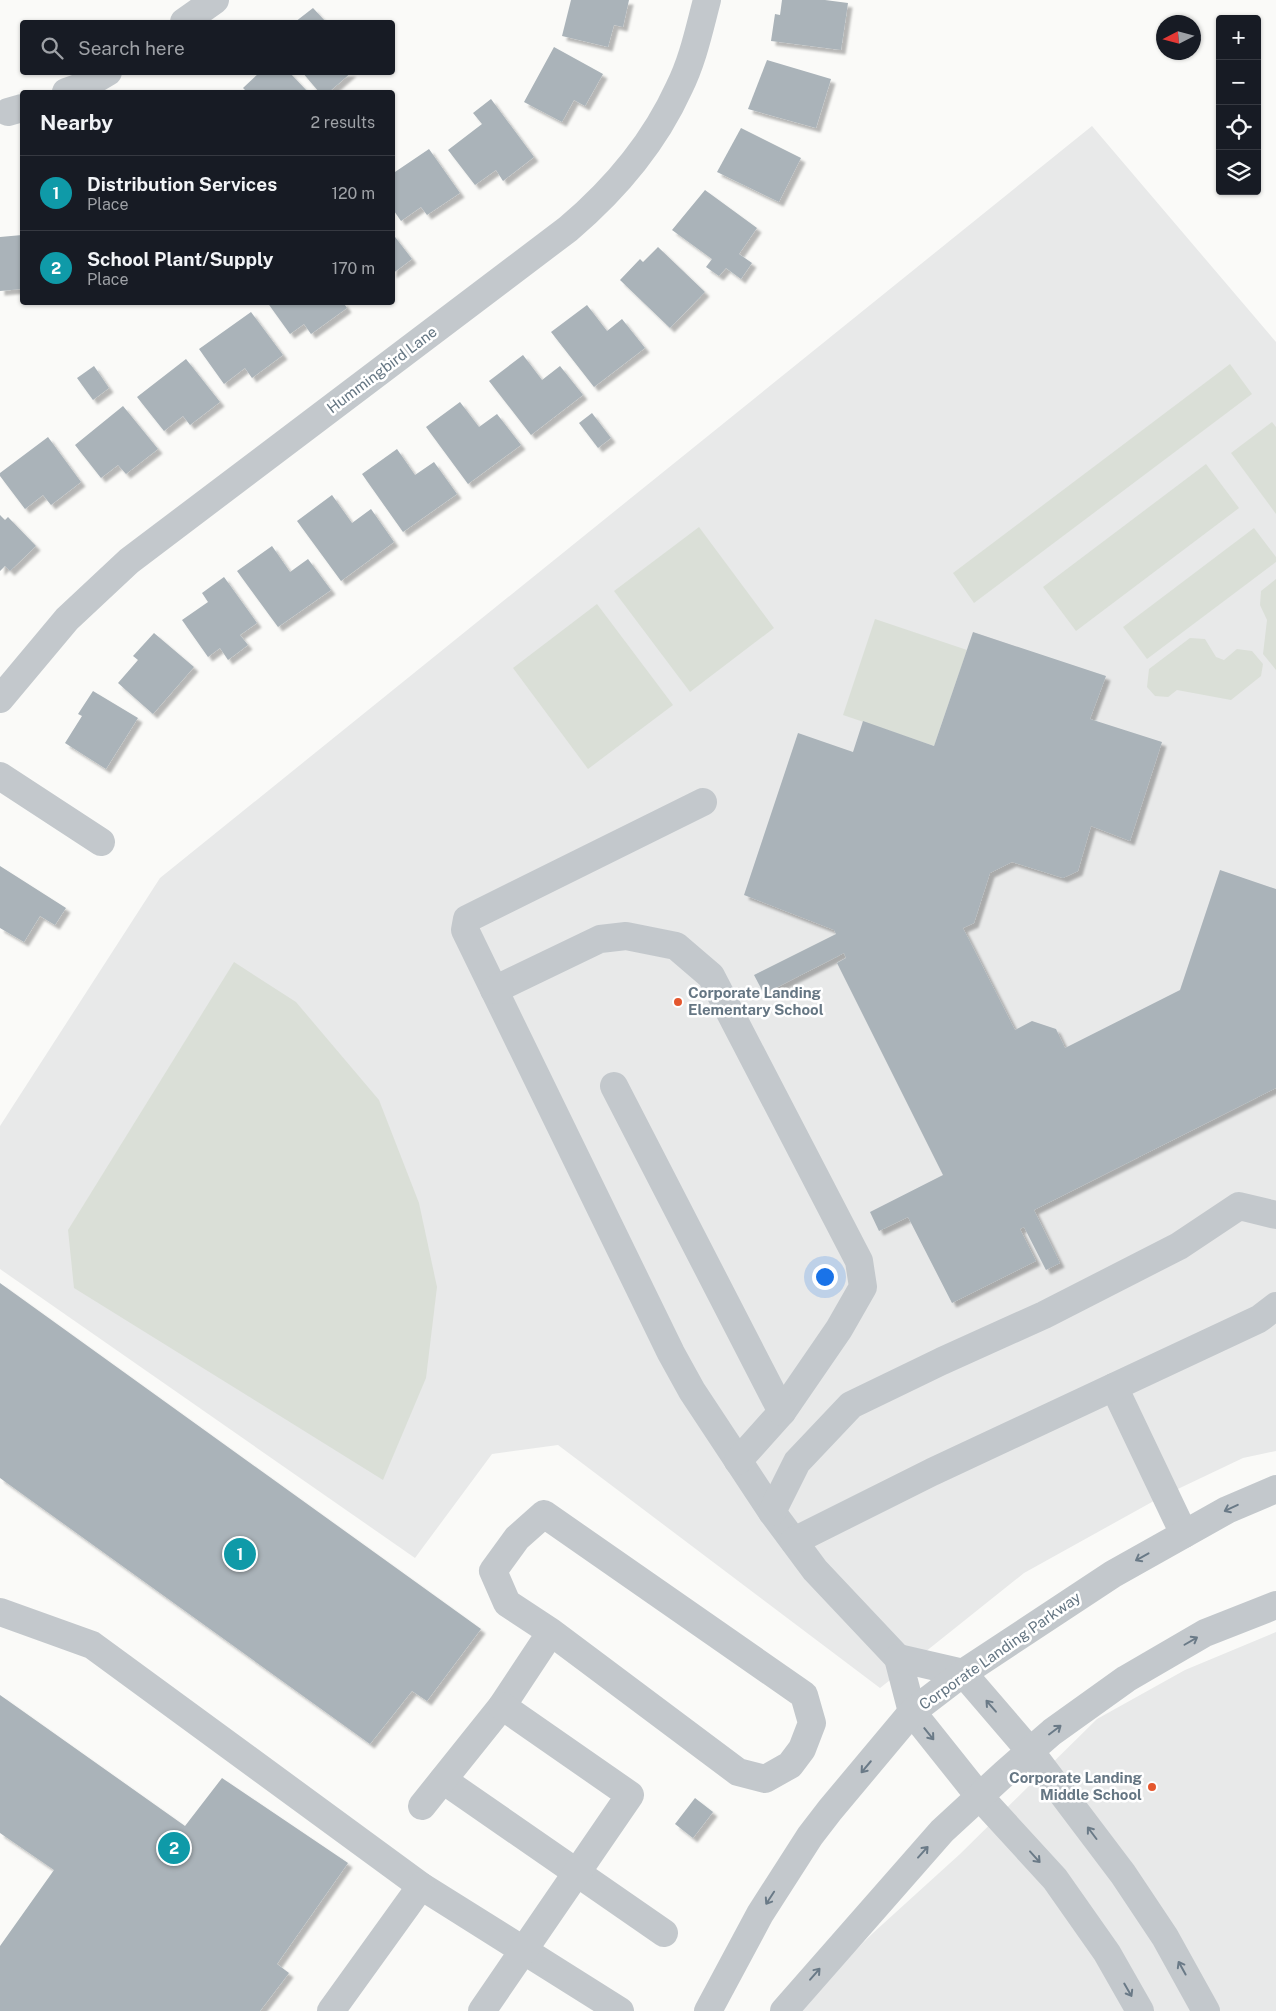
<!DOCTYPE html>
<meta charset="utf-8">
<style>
:root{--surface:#171b24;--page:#242831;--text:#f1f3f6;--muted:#9ea1a6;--line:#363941;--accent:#8c9099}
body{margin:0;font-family:"Public Sans",sans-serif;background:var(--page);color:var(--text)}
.controls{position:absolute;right:15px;top:15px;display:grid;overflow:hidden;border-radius:5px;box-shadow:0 1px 4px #0004}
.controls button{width:45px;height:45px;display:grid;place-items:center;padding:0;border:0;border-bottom:1px solid var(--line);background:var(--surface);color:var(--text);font:25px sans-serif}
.compass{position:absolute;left:1156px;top:15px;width:45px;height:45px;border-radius:50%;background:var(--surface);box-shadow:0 1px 4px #0004;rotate:264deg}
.you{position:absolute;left:824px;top:1276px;width:18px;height:18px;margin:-12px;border:4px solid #fff;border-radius:50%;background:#1a73e8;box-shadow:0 0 0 8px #1a73e833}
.badge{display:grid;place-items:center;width:32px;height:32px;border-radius:50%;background:var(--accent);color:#fff;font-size:16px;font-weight:700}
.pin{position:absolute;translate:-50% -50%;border:2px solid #fff;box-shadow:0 1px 5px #0006}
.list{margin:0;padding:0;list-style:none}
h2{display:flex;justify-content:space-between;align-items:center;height:65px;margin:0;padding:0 20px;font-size:21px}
h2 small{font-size:16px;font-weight:400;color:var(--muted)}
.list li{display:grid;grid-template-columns:32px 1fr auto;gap:15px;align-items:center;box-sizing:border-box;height:75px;padding:0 20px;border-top:1px solid var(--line)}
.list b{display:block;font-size:19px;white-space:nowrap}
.list p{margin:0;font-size:16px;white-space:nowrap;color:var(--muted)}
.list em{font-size:16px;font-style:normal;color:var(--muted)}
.icon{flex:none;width:28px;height:28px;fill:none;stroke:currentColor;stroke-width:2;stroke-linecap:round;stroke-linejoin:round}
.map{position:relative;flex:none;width:1276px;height:2011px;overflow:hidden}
.search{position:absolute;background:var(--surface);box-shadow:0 1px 4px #0004;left:20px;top:20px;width:375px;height:55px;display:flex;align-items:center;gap:12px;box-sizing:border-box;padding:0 18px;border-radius:5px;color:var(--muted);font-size:19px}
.panel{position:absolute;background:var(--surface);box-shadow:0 1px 4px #0004;left:20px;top:90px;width:375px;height:215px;border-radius:5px}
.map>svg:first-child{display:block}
.built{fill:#e8e9e9}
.green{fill:#dadfd7}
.building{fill:#aab3b9;filter:url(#shadow)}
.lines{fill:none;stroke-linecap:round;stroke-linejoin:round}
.minor{stroke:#c3c8cc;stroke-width:28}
.oneway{stroke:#6a7a87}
.poi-dot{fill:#e4572e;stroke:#fff;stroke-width:2}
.labels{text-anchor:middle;stroke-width:5;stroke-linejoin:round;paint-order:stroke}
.street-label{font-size:15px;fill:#657683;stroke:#fff}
.poi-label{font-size:15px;font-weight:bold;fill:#657683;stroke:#fff;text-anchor:start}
</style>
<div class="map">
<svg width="1276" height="2011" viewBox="0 0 1276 2011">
<defs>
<filter id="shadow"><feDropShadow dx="4.5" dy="4.5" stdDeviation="1" flood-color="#0004"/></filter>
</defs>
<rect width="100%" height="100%" fill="#fafaf8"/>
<g class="built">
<polygon points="1092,126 1276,342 1276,1451 1243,1458 1161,1497 1024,1573 880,1688 558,1445 492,1454 415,1558 0,1269 0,1126 160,878"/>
<polygon points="1276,1632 1276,2011 793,2011 873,1933 960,1854 1097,1719 1185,1670"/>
</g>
<g class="green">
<polygon points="1230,364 1252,394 974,603 953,573"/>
<polygon points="1272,422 1276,427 1276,514 1231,453"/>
<polygon points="1206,464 1239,508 1076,631 1043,587"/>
<polygon points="699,527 774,628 690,692 614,591"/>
<polygon points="1254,528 1276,557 1276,562 1147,659 1123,627"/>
<polygon points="1276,579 1276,670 1263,654 1267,620 1260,605 1261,591"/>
<polygon points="597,604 673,705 588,769 513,668"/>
<polygon points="875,619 967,650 934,746 843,715"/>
<polygon points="1190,638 1205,639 1216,657 1224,660 1237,649 1252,651 1263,664 1261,676 1231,700 1177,690 1168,697 1155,696 1147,687 1149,669"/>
<polygon points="234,962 296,1002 379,1100 419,1203 437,1287 426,1378 383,1480 74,1288 68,1230"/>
</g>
<g class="building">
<polygon points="571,0 629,0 623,27 614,25 608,47 562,36"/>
<polygon points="782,0 825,0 848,3 841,50 771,41 775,14 780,15"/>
<polygon points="313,8 326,22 295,22"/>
<polygon points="554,47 603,74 585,106 574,100 562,122 524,102"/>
<polygon points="767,60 831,79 816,128 748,109"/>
<polygon points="260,72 289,72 308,92 247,92 243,88"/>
<polygon points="302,72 352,72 329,92 319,92"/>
<polygon points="491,99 534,157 503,181 496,170 475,185 448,150 482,124 473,113"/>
<polygon points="741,128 801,158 779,202 717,172"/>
<polygon points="429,149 460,193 427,215 421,207 401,221 392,208 392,174"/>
<polygon points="705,190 757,228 739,254 752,263 741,279 726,268 719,276 706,267 712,259 672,230"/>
<polygon points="392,233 412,259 392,274"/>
<polygon points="22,235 22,289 0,291 0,237"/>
<polygon points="658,247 705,292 670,328 620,280 640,259 643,262"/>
<polygon points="267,302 343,302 347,308 311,334 304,324 290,334"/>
<polygon points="587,305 607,331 622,319 645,348 594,387 551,332"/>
<polygon points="251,312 283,355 252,378 245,368 224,384 199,349"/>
<polygon points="523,355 542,380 560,366 583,395 531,435 489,381"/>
<polygon points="186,359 220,402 190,425 183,416 164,431 137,397"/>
<polygon points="94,366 109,388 93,400 77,378"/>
<polygon points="460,402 479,427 497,414 521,445 468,484 426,427"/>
<polygon points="123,406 158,449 126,474 118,465 101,478 75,445"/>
<polygon points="592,413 611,438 598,448 579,423"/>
<polygon points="48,437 81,482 51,505 43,495 25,509 0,476 0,473"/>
<polygon points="397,449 415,475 434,462 457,494 403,532 362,474"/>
<polygon points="332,495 352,523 371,509 394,542 341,581 297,521"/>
<polygon points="0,515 5,520 8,517 36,546 10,571 5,566 0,571"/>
<polygon points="272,546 290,572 308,559 331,590 278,627 237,571"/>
<polygon points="224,577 257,623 240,635 248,645 228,660 220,648 208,657 182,620 208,602 202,593"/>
<polygon points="973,632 1106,676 1090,719 1162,742 1130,841 1091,826 1078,871 1063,878 1012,862 990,873 974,923 963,928 1015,1030 1032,1021 1056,1029 1065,1048 1180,990 1220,870 1276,889 1276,1088 1034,1210 1060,1263 1046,1270 1024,1227 1020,1229 1036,1261 952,1303 908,1217 879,1231 870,1212 943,1175 837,963 846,958 844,953 764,994 754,975 836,934 834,930 744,895 798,733 853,752 863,721 934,746"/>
<polygon points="154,633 194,667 153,714 118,683 138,660 133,656"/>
<polygon points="93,691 138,718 106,769 65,743 82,716 78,714"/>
<polygon points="0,866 66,908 55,925 40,916 24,942 0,928"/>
<polygon points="0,1283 481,1629 427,1701 412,1691 370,1744 0,1478"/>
<polygon points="0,1695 185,1826 222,1778 348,1863 277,1964 289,1973 260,2011 0,2011 0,1946 54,1870 0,1833"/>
<polygon points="695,1798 713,1812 693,1838 675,1824"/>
</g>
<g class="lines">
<g class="minor">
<polyline points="184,22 215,0"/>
<polyline points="66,92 86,85 108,72"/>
<polyline points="8,112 22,108"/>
<path d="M0 699 67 619 129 561 568 229C614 190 654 143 679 88 693 60 699 30 707 0"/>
<polyline points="0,776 101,842"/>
<polyline points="703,802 467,919 465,930 671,1353 692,1391 772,1512 815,1570 898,1658 912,1712 979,1796 1055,1879 1107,1953 1140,2011"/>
<polyline points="494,990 600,939 626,936 676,946 711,976 859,1261 863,1287 839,1329 782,1412 738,1461"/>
<polyline points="614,1086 782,1412"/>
<polyline points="1114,1387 1184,1534"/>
<polyline points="772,1512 797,1462 851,1405 942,1361 1044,1315 1179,1246 1239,1206 1276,1215"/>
<polyline points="794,1541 932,1472 1259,1319 1276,1306"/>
<polyline points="0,1612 92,1645 421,1886 620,2011"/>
<polyline points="898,1658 963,1673 1030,1751 1123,1874 1165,1937 1206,2011"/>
<polyline points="443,1780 664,1933"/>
<polyline points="422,1806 502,1706 551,1632 738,1772 765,1779 790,1765 802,1749 812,1723 804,1695 544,1514 517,1538 493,1571 507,1603 551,1632"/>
<polyline points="331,2011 421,1886"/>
<polyline points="482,2011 630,1795 502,1706"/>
<polyline points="708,2011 760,1914 810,1836 830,1810 912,1712 963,1673 1113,1574 1227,1510 1276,1489"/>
<polyline points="784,2011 942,1831 1005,1773 1052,1732 1126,1679 1205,1633 1276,1605"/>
</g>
</g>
<defs><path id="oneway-shaft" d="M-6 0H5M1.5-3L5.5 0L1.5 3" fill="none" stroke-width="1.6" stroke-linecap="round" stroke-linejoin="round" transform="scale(1.25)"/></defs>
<g class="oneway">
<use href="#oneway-shaft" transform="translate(1231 1508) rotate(155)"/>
<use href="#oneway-shaft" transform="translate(1142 1557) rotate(151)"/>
<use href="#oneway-shaft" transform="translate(1191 1641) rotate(-30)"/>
<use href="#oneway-shaft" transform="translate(991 1706) rotate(-131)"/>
<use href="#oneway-shaft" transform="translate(1055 1730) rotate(-37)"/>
<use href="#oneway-shaft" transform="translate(929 1734) rotate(51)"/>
<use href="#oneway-shaft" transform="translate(866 1767) rotate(130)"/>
<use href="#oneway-shaft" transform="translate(1092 1833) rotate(-127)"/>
<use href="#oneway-shaft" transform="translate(923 1852) rotate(-48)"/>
<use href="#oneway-shaft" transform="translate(1035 1857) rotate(48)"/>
<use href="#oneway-shaft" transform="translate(770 1898) rotate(123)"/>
<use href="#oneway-shaft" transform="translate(1182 1968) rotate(-119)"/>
<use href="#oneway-shaft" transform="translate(815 1974) rotate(-49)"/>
<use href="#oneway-shaft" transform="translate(1128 1990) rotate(60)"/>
</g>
<g class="poi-dot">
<circle cx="678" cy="1002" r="5"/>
<circle cx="1152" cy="1787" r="5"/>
</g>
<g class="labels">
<g class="street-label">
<text transform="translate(382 370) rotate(-37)" y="5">Hummingbird Lane</text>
<text transform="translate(1000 1651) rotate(-35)" y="5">Corporate Landing Parkway</text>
</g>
<g class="poi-label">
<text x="688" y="998">Corporate Landing<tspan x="688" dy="17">Elementary School</tspan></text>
<text x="1142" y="1783" text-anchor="end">Corporate Landing<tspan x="1142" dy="17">Middle School</tspan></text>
</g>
</g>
</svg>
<div class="controls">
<button>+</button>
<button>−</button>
<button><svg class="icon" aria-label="locate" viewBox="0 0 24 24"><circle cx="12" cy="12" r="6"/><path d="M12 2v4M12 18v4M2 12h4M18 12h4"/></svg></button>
<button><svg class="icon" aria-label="layers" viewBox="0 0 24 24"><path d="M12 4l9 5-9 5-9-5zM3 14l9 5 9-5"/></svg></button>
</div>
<svg class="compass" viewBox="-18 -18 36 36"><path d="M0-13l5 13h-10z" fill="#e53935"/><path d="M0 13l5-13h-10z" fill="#9ea1a6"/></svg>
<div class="you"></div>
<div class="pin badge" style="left:240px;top:1554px;background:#0f9aa8">1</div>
<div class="pin badge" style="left:174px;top:1848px;background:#0f9aa8">2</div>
<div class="search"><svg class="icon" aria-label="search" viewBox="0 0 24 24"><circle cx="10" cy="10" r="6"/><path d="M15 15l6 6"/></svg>Search here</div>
<section class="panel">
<h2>Nearby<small>2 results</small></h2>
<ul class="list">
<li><span class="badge" style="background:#0f9aa8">1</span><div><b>Distribution Services</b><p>Place</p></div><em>120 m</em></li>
<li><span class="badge" style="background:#0f9aa8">2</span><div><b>School Plant/Supply</b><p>Place</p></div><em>170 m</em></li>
</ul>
</section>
</div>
